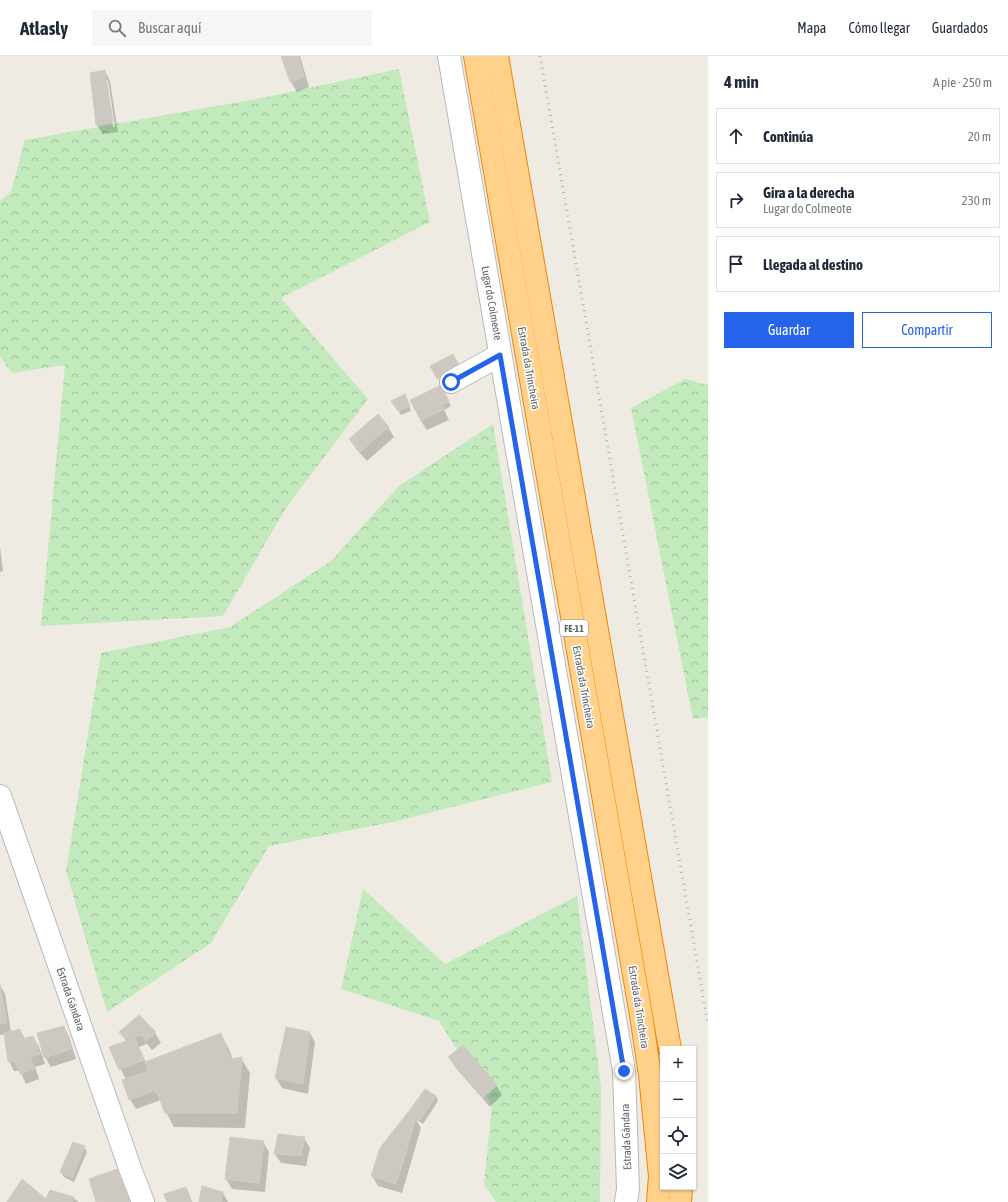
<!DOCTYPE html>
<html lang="es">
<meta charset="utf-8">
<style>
:root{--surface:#fff;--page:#f6f6f7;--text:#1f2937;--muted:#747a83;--line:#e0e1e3;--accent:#2563eb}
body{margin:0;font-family:"Asap Condensed",sans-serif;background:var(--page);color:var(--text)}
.controls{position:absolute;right:12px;bottom:12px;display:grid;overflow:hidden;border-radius:0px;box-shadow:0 1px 3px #0004}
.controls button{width:36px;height:36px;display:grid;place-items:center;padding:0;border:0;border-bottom:1px solid var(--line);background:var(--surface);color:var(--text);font:20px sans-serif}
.stop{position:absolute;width:12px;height:12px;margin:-9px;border:3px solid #2563eb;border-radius:50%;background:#fff}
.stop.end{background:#2563eb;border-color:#fff;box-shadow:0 1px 4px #0008}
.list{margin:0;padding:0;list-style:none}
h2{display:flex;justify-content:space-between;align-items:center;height:52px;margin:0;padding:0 16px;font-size:17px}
h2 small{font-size:13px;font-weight:400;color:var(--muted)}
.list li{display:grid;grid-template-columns:26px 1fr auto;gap:12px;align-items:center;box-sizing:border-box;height:56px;margin:0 8px 8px;padding:0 8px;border:1px solid var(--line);border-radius:0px}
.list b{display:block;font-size:15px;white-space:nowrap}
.list p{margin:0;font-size:13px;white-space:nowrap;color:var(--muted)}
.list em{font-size:13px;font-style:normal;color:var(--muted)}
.actions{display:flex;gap:8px;padding:12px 16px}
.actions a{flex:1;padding:9px 0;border:1px solid var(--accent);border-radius:0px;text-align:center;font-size:14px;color:var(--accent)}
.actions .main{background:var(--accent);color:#fff}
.icon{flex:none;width:22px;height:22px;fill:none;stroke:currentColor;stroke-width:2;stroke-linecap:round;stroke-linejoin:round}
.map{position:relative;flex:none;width:708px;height:1146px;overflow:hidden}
header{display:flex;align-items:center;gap:24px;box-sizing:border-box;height:56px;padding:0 20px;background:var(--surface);border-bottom:1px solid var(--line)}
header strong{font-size:19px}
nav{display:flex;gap:22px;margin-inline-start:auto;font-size:14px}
.search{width:280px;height:36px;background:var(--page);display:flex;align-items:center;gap:10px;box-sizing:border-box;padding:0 14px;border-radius:0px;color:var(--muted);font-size:15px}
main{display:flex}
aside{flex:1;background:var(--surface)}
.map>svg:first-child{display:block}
.forest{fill:url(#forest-crowns)}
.shadow{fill:#0003;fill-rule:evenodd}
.building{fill:#cdc8c2;stroke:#d5ccc0}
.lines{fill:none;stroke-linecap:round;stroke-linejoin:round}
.minor-casing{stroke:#b6babf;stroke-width:24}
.highway-casing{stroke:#f28400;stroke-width:24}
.minor{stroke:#fff;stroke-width:22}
.highway{stroke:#ffd18a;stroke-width:22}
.rail{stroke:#b3b4b5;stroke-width:3;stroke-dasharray:1 5;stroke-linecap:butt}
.route{stroke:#2563eb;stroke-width:5}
.labels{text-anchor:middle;stroke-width:3;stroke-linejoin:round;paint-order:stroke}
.shield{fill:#fff;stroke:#8c9093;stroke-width:1}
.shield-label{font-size:10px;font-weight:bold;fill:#5b6165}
.street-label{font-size:11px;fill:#5b6165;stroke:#fff}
</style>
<header>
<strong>Atlasly</strong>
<div class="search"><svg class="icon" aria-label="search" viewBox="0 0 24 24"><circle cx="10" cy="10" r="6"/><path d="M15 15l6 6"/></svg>Buscar aquí</div>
<nav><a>Mapa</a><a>Cómo llegar</a><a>Guardados</a></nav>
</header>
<main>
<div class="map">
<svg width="708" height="1146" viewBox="0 0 708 1146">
<defs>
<pattern id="forest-crowns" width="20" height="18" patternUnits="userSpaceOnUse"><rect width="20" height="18" fill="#c3eabd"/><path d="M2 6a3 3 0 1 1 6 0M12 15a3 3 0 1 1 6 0" fill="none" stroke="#a1c19d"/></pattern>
</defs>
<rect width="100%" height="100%" fill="#efebe3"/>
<g class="forest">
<polygon points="399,13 430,166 281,242 368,343 286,452 223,560 41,570 65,309 12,317 0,301 0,145 11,136 25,84 261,42"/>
<polygon points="685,323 708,329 708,661 693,663 631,352"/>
<polygon points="493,368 552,726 393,766 269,790 211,887 107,956 66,815 101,597 230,571 331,505 399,430"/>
<polygon points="363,833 445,908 577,840 601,1031 600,1146 496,1146 484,1128 492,1049 439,965 341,933"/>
</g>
<g class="shadow">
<polygon points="282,0 300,0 309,31 297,36 291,26"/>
<path d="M105 15 110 25 118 76 103 78 97 69ZM106 24H108L115 71H113Z"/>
<polygon points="443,335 451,350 444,354 449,364 427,374 421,365 435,338"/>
<polygon points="407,344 411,355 401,359 392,345"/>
<polygon points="388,371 394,381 367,405 356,393 350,383"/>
<polygon points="0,491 3,515 0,516"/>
<polygon points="0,929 5,938 11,976 20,974 25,983 33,981 39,991 45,1008 35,1011 39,1023 26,1028 20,1015 14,1015 9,1005 5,978 0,979"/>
<path d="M139 960 155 977 161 987 152 994 147 988 139 991 146 1007 221 979 229 993 233 1004 241 1002 250 1017 245 1072 174 1071 166 1056 161 1044 136 1053 130 1043 126 1024 111 991 127 986 121 976ZM153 1030 159 1038 158 1039 152 1031Z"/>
<polygon points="64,971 69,981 76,1003 51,1011 45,1001"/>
<polygon points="310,977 315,986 308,1038 282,1032 276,1022"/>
<polygon points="449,1001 496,1029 502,1039 490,1051 455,1011"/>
<polygon points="426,1034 436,1040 438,1045 423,1068 416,1063 421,1072 402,1137 378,1130 372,1120 410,1056"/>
<polygon points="304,1082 310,1092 306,1110 281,1107 275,1098"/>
<polygon points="263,1086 269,1096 265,1136 232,1133 226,1123"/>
<polygon points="84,1091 87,1096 74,1126 64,1121 61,1116"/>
<polygon points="116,1114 122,1124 131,1146 97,1146 90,1123"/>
<polygon points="202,1131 223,1137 228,1146 200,1146"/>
<polygon points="44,1142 46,1145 73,1142 79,1146 9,1146"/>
</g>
<g class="building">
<polygon points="281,0 298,0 304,21 290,26"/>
<polygon points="105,14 113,66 96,69 90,17"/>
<polygon points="453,298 460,311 437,323 430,310"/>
<polygon points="441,329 449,345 442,349 433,333"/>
<polygon points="433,333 444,353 421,365 410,344"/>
<polygon points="405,338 410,350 398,355 391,345"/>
<polygon points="378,358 389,371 360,396 349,383"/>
<polygon points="0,928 7,967 0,968"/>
<polygon points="139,959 156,976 146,985 141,979 125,983 119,976"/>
<polygon points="64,970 71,993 44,1002 37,977"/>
<polygon points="286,971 310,976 303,1028 275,1022"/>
<polygon points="20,973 22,983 33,980 40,998 30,1001 34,1013 20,1018 15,1005 8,1006 4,977"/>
<polygon points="221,977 231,1003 242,1001 237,1057 165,1057 145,1006"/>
<polygon points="135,982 144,1004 119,1014 109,991"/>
<polygon points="463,989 497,1029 483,1042 448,1001"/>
<polygon points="149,1015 156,1034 129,1044 122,1024"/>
<polygon points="425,1033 436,1040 420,1064 409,1055"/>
<polygon points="409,1055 416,1061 405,1100 380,1092"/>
<polygon points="278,1078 305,1081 301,1100 274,1098"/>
<polygon points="230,1081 264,1085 259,1127 225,1123"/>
<polygon points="73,1086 85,1090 72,1122 60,1116"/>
<polygon points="380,1092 405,1100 396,1128 371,1120"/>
<polygon points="117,1113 126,1136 96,1146 89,1123"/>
<polygon points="22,1123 45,1142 43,1146 7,1146"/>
<polygon points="202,1130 223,1136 221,1146 199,1146"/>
<polygon points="186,1131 192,1146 167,1146 164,1138"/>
<polygon points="50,1134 74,1141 72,1146 44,1146"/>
<polygon points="126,1136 130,1146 98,1146"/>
</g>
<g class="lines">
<g class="minor-casing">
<g id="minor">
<polyline points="449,0 624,1015 628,1133 626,1146"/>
<polyline points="451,326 500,299"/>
<polyline points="0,740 131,1115 143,1146"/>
</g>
</g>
<g class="highway-casing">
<g id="highway">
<polyline points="475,0 641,959 650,1019 660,1120 658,1146"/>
<polyline points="497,0 670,993"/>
<polyline points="680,1146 681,1131"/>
</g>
</g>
<use href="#minor" class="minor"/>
<use href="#highway" class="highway"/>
<polyline class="rail" points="540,0 708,969"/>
</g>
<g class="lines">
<polyline class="route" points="451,326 500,299 624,1015"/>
</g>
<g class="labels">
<rect class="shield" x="560" y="564" width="28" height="16" rx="3"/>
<g class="shield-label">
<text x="574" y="576">FE-11</text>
</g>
<g class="street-label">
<text transform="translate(492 247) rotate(80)" y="4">Lugar do Colmeote</text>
<text transform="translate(529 312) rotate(80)" y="4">Estrada da Trincheira</text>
<text transform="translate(584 631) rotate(80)" y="4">Estrada da Trincheira</text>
<text transform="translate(71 943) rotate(71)" y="4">Estrada Gándara</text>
<text transform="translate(639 951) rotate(81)" y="4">Estrada da Trincheira</text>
<text transform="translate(626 1081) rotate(-92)" y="4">Estrada Gándara</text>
</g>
</g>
</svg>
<div class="controls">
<button>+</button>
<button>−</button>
<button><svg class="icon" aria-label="locate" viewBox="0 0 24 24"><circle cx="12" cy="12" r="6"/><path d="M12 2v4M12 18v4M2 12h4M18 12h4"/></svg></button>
<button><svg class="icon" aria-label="layers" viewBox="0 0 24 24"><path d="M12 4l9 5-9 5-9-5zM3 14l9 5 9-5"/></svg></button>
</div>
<div class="stop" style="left:451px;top:326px"></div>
<div class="stop end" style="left:624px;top:1015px"></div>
</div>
<aside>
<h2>4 min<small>A pie · 250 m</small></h2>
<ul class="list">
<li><svg class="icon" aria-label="ahead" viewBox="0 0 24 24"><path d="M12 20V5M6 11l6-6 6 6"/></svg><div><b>Continúa</b></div><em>20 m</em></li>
<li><svg class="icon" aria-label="right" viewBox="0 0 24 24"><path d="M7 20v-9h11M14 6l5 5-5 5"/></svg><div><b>Gira a la derecha</b><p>Lugar do Colmeote</p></div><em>230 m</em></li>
<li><svg class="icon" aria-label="arrive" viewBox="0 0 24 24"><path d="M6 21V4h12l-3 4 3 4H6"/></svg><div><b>Llegada al destino</b></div></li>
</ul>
<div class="actions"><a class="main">Guardar</a><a>Compartir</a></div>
</aside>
</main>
